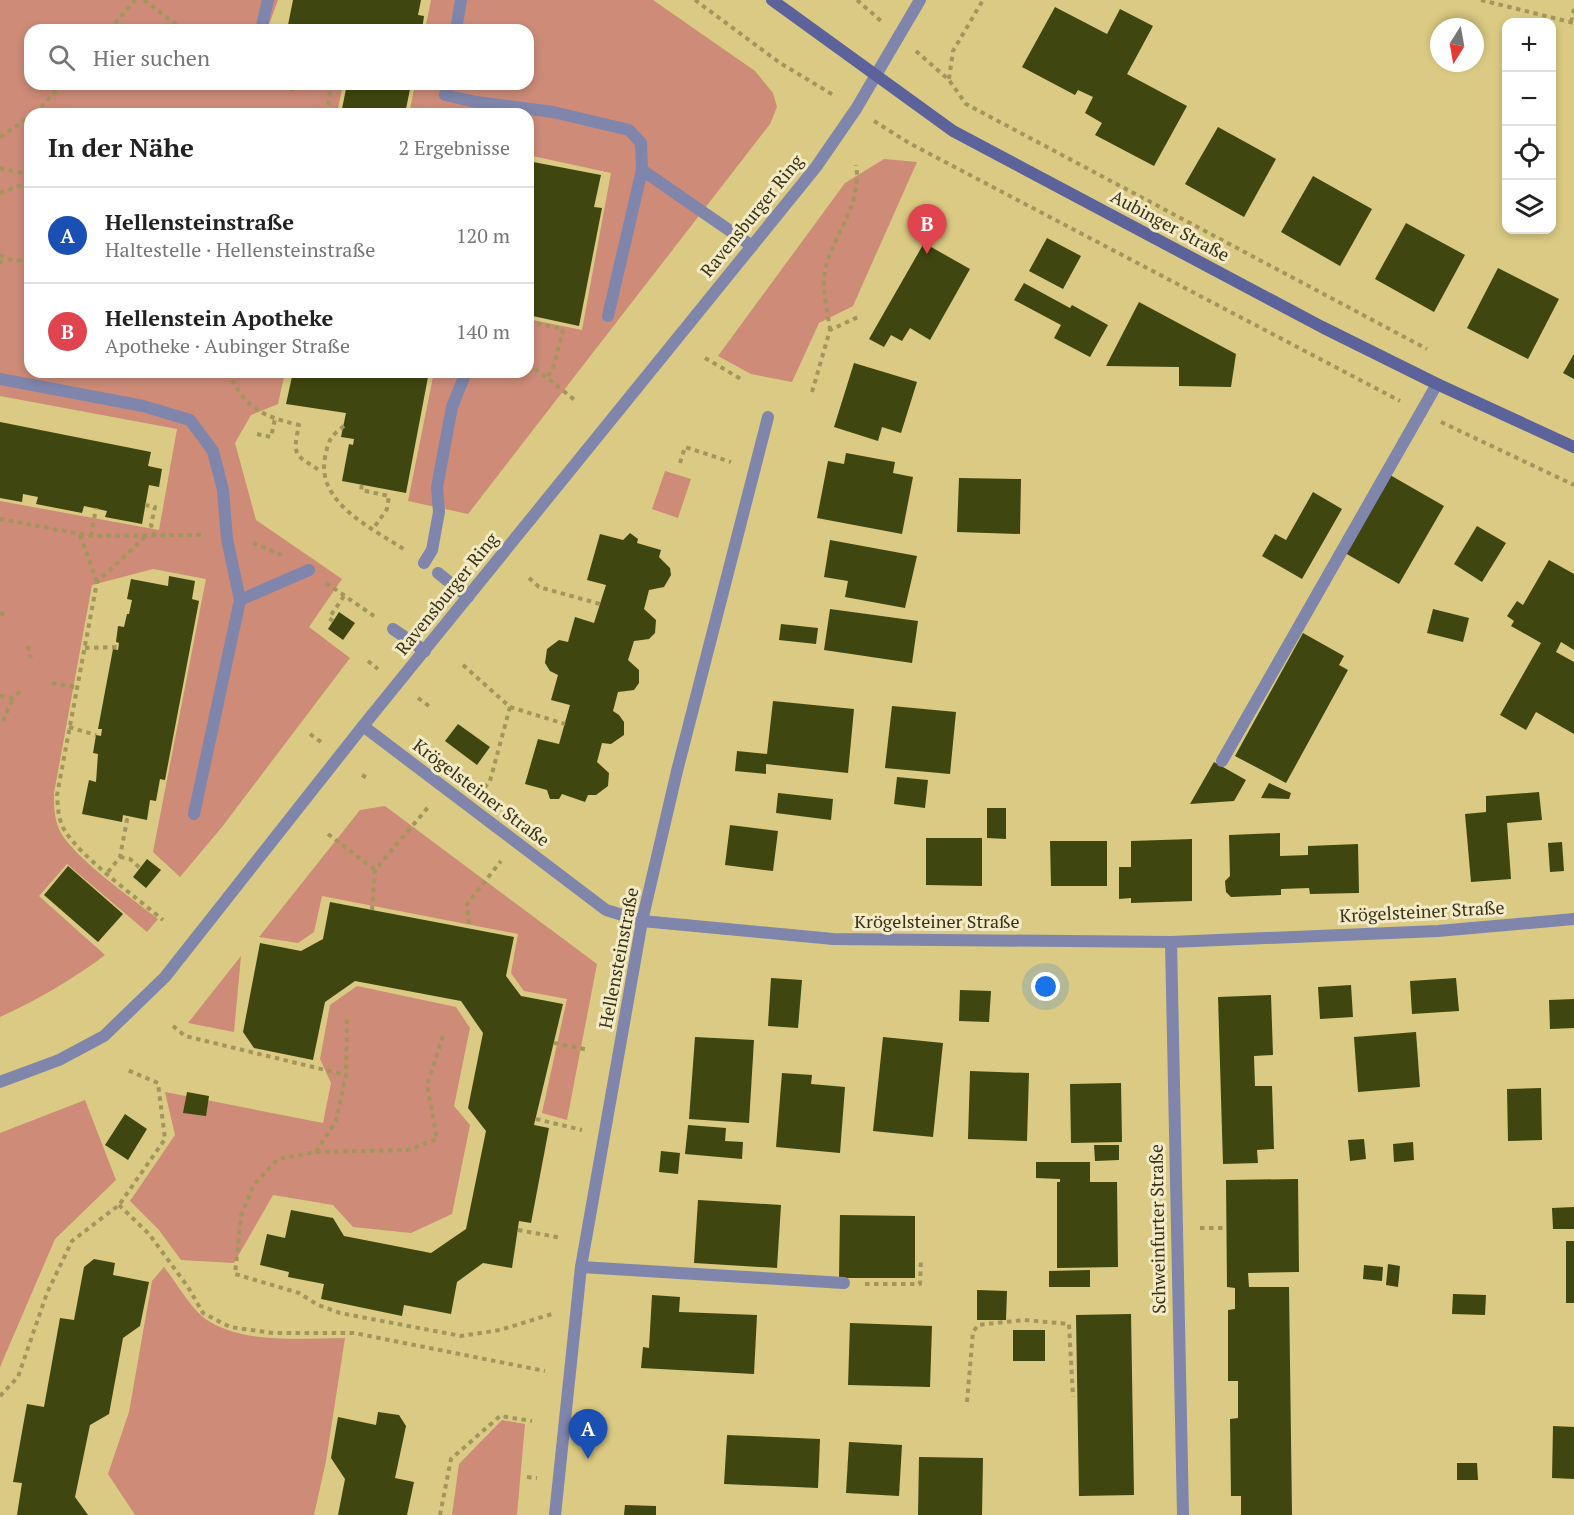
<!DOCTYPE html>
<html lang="de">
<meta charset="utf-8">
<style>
:root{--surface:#fff;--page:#f2f2f2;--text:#222;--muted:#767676;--line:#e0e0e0;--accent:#0b8043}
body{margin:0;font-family:"PT Serif",serif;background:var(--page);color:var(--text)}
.controls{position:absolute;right:18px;top:18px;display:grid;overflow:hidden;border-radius:12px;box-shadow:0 3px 9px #0003}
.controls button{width:54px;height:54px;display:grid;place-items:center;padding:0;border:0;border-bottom:2px solid var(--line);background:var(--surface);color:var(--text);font:30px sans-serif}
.compass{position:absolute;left:1430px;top:18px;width:54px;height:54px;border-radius:50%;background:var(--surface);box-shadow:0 3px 9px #0003;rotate:191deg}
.you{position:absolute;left:1046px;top:987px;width:21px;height:21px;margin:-15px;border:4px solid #fff;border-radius:50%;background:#1a73e8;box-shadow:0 0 0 9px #1a73e833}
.badge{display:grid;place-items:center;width:39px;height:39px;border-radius:50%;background:var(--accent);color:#fff;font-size:20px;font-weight:700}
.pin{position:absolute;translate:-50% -50px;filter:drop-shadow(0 2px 3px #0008)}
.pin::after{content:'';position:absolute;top:32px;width:21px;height:18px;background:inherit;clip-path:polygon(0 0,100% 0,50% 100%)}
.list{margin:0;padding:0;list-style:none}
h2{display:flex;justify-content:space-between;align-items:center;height:78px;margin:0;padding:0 24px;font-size:26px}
h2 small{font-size:20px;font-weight:400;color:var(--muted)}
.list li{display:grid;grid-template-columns:39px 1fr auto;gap:18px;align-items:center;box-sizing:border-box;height:96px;padding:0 24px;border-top:2px solid var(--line)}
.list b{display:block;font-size:22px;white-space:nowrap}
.list p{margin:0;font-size:20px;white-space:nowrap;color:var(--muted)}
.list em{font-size:20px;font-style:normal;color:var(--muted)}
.icon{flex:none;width:33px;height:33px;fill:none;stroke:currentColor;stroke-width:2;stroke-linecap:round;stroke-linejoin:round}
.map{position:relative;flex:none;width:1574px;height:1515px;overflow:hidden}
.search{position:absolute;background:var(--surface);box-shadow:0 3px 9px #0003;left:24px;top:24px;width:510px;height:66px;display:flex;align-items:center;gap:15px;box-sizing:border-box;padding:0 21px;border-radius:18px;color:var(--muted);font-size:22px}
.panel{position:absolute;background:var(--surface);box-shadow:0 3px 9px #0003;left:24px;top:108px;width:510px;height:270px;border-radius:18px}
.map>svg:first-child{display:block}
.green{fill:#cd8b78}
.building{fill:#3f460f}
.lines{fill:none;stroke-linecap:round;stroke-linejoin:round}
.path{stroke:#a3965d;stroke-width:4;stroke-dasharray:4.5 4.5;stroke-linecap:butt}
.service{stroke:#7f85ab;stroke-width:12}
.minor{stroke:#7f85ab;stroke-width:12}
.secondary{stroke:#5c639a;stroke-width:12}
.labels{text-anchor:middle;stroke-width:6;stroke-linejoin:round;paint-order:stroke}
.street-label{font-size:18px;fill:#393215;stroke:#f3ebc8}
</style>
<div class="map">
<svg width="1574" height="1515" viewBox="0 0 1574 1515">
<rect width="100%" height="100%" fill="#daca83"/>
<g class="green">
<path d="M0 0H278L267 30H30V84H343L337 114H30V372H285L278 404 251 415 235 443 256 520 342 579 309 627 350 658 222 827 180 877 153 852 206 579 153 569 92 585 54 793C54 806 54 817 59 829 71 856 133 899 158 919L147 932 67 864 39 896 105 955C72 980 37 1000 0 1017V501L159 530 177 429 0 396Z"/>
<polygon points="431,0 653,0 755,71 773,93 777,107 770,124 468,514 408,501 434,372 528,372 528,319 582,330 611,173 528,155 528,114 409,114 415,84 528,84 528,30 425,30"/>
<polygon points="884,159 917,162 853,306 819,323 792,382 751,374 718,356 845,183"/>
<polygon points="665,471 691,479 678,518 652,509"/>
<polygon points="385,806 597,964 567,1120 542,1113 567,999 524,991 511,973 518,934 322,896 314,932 298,943 259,937 360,810"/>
<polygon points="241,956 234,1032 188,1023"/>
<polygon points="357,986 456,1007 470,1028 454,1106 470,1125 452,1214 411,1233 353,1227 333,1205 273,1195 234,1263 181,1260 159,1230 130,1201 175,1135 165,1092 323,1123 331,1083 320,1059 330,1005"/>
<polygon points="85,1100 116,1180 55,1239 0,1367 0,1133"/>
<path d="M164 1267C175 1281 191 1308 204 1318 242 1345 301 1338 345 1338L326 1461 314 1515H135L108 1474 129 1412 152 1281Z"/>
<polygon points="502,1420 525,1424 517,1515 452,1515 459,1464"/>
</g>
<g class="building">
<polygon points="293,0 421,0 418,15 424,16 422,30 287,30"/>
<polygon points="1055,7 1107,34 1120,9 1153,26 1127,74 1187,106 1154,166 1095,135 1102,123 1085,113 1093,97 1078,90 1075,95 1022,67"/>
<polygon points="347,84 411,84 405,114 341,114"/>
<polygon points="1218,127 1276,159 1244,217 1185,184"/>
<polygon points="528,161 601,175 594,207 602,208 579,326 528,315"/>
<polygon points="1313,176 1372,209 1340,266 1281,232"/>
<polygon points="1406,223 1465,255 1434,312 1375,279"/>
<polygon points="1047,238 1081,256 1063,289 1029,271"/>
<polygon points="924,243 970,269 930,340 910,328 902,341 891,335 884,347 869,339"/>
<polygon points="1498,268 1559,299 1528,359 1467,328"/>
<polygon points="1024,283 1070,308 1072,305 1108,325 1090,357 1054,338 1061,325 1014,300"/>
<polygon points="1139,302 1236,354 1231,387 1179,386 1179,367 1106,366"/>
<polygon points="1574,354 1574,379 1563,373"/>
<polygon points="854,363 917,382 901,433 882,427 878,441 834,427"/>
<polygon points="293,372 423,372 422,376 428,377 406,493 342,481 349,444 353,445 354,439 341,437 346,413 286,404"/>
<polygon points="0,422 151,452 148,466 162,469 159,487 149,485 142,524 105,517 107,511 84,506 82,513 36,504 38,497 23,494 22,502 0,498"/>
<polygon points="846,453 895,462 893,473 913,477 902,534 817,518 828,461 844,464"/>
<polygon points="1390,475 1444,506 1399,584 1345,553"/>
<polygon points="959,478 1021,479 1020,534 957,532"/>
<polygon points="1313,492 1342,509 1302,579 1262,556 1275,534 1286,540"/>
<polygon points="1477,526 1506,543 1482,582 1454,564"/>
<polygon points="630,533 638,539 637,543 661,550 659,557 670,568 671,575 664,587 649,590 644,609 656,620 655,633 649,639 634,641 628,660 639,670 639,683 634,690 618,692 613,711 619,715 624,722 624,735 611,744 602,743 597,762 609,773 608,786 596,795 588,795 585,802 562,794 559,799 550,799 547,790 525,784 538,739 559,744 570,705 551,700 558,675 550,671 545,663 547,649 559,640 568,642 575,617 594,623 606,585 587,580 600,534 623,540"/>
<polygon points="830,540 917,556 905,608 845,597 848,581 824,577"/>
<polygon points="1549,560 1574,574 1574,650 1561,642 1556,652 1574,662 1574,734 1536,712 1526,730 1500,715 1541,643 1511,626 1514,621 1507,616 1517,601 1523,605"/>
<polygon points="169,576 195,581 192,599 199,601 165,780 160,779 156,801 150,800 147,820 123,815 122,822 82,814 89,780 96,782 98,754 93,753 96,735 101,736 102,729 98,729 113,649 118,650 119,643 116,642 118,626 124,627 127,614 129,614 132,600 127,599 131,579 168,586"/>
<polygon points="830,609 918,621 912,663 824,650"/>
<polygon points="1433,609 1469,618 1463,642 1427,633"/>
<polygon points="339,612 355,623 343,640 328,629"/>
<polygon points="781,624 818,628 816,644 779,640"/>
<polygon points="1303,633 1344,656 1339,665 1348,670 1286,783 1235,756"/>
<polygon points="773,701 854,709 848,773 766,764 766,774 735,771 737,751 767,754"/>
<polygon points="892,706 956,712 950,774 885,768"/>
<polygon points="458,724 490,747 477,765 445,741"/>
<polygon points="1214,762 1246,780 1234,801 1190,804"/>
<polygon points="897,777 928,780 925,808 894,804"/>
<polygon points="1269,783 1291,793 1289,799 1261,798"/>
<polygon points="1539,792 1542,820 1507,823 1511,879 1471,882 1465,814 1486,812 1486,796"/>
<polygon points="778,793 833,799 831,820 776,813"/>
<polygon points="987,808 1006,808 1006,839 987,838"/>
<polygon points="730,825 778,831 773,871 725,865"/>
<polygon points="1280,833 1280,856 1308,855 1308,846 1358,844 1359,893 1310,894 1309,888 1281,889 1281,895 1231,897 1226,892 1225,881 1230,876 1229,835"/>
<polygon points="926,838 982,838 982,886 926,885"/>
<polygon points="1192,839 1192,901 1131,903 1131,898 1119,899 1119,867 1131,867 1131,841"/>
<polygon points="1050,841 1107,841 1107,886 1051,886"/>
<polygon points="1562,842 1564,871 1550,872 1548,843"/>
<polygon points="147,859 161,870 146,888 133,877"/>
<polygon points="68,866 123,914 98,942 44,895"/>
<polygon points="330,902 514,937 506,976 521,996 563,1004 534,1125 549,1128 531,1223 519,1221 512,1268 483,1263 457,1282 451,1314 404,1305 402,1316 321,1299 324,1284 288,1277 289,1272 260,1265 267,1234 285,1238 291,1210 333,1218 344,1236 431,1253 466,1229 486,1131 468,1108 483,1033 461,1001 355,981 325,1002 313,1060 254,1048 243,1032 260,943 301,951 323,939"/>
<polygon points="771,978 802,980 798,1028 768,1026"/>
<polygon points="1456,978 1459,1011 1412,1014 1410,981"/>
<polygon points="1351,985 1353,1017 1320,1019 1318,987"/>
<polygon points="960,990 991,991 989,1022 959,1021"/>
<polygon points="1271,995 1273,1055 1254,1056 1255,1086 1272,1086 1274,1149 1257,1150 1258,1163 1223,1164 1218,997"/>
<polygon points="1574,999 1574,1028 1550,1029 1549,1000"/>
<polygon points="1416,1032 1420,1087 1358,1092 1354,1037"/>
<polygon points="695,1037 754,1040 749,1123 689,1119"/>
<polygon points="883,1037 943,1043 933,1137 873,1131"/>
<polygon points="970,1071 1029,1073 1027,1141 968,1139"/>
<polygon points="782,1073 812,1075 811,1084 845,1087 840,1153 776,1147"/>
<polygon points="1121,1083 1122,1142 1071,1143 1070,1084"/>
<polygon points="1541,1088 1542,1140 1508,1141 1507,1089"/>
<polygon points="187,1092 209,1096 206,1116 183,1113"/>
<polygon points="125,1114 147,1129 128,1160 105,1145"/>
<polygon points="688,1125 726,1128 725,1141 743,1142 742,1159 685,1154"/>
<polygon points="1364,1139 1366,1159 1350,1161 1348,1140"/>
<polygon points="1413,1142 1414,1160 1394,1162 1393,1144"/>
<polygon points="1094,1145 1119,1145 1119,1160 1095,1161"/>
<polygon points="661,1151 680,1153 678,1174 659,1172"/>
<polygon points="1036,1162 1090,1162 1090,1182 1117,1182 1118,1267 1057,1268 1057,1182 1060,1182 1060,1179 1036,1178"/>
<polygon points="1298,1179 1299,1272 1248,1273 1249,1287 1289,1287 1292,1515 1241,1515 1241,1496 1231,1496 1230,1419 1238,1418 1238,1381 1228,1381 1228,1310 1235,1309 1235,1288 1227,1287 1226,1180"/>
<polygon points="698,1200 781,1205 777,1268 694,1263"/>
<polygon points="1574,1207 1574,1229 1553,1229 1552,1208"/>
<polygon points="840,1215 915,1216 915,1278 839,1278"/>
<rect x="1566" y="1241" width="8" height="62"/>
<polygon points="94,1259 115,1263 113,1275 149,1282 140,1326 123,1338 109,1414 90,1425 75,1497 88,1515 17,1515 22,1483 13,1482 27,1404 44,1407 60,1318 74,1320 84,1267"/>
<polygon points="1388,1264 1400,1266 1398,1287 1386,1285"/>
<polygon points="1364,1265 1383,1267 1382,1281 1363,1279"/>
<polygon points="1090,1270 1090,1287 1049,1287 1049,1271"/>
<polygon points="977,1290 1007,1291 1006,1320 977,1320"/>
<polygon points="1453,1294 1486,1295 1485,1315 1452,1314"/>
<polygon points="652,1295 680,1297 679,1312 757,1315 754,1374 641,1368 643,1347 649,1348"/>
<polygon points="1131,1314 1134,1495 1079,1496 1076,1315"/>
<polygon points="850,1323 932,1326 930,1387 848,1385"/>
<rect x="1013" y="1330" width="32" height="31"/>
<polygon points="378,1412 399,1415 406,1426 395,1478 414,1482 407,1515 338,1515 345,1479 331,1458 338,1417 376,1425"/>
<polygon points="1553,1426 1574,1427 1574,1479 1552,1478"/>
<polygon points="727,1435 820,1439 818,1488 724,1484"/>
<polygon points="849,1442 902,1445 899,1496 846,1493"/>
<polygon points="919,1457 983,1458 982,1515 918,1515"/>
<polygon points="1457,1463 1477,1463 1478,1480 1457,1480"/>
<polygon points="625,1505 656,1506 656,1515 624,1515"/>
</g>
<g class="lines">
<g class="path">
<polyline points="144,0 183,30"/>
<polyline points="695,0 780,63 835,96"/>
<polyline points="857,0 881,21"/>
<polyline points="1481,0 1574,23"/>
<polyline points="1571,22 1574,9"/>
<polyline points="109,30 135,0"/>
<polyline points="916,51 949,80 966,104 1427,349"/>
<polyline points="949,79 953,51 983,0"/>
<polyline points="281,87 295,90 296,84"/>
<polyline points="35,114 62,84"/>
<polyline points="327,114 331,84"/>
<polyline points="874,121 909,143 1400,401"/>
<polyline points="0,137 30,117"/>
<polyline points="0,168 30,175"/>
<polyline points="0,193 19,186 30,188"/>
<polyline points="0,255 14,261 30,260"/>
<polyline points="0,264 2,257"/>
<polyline points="528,322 563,329 553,369 547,377"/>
<path d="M830 330C828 312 821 289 825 270 833 234 863 205 856 165"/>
<polyline points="705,358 741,379"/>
<polyline points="528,363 576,401"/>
<path d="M228 372C245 408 261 416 299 425 292 458 295 454 322 472"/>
<polyline points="812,392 830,330 860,316"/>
<polyline points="1441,422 1574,485"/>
<path d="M344 426C330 437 329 439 325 457 316 503 372 528 405 550"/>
<polyline points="257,434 271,437 275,419"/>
<polyline points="680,463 685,447 731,462"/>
<polyline points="362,485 361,490 389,496 387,509 373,529"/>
<polyline points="145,505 155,507 151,525 155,536"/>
<polyline points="0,519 91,536 204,535"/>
<polyline points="80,535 97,582"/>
<polyline points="91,536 96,508"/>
<path d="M145 537 97 582 57 795C58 807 58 820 65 831 81 857 137 898 163 920"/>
<polyline points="253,543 282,555"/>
<polyline points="529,578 539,587 600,604"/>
<polyline points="326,583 374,616"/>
<polyline points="0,613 8,616"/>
<polyline points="333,621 329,618 344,596"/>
<polyline points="28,646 31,658"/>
<polyline points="85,648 119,647"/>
<polyline points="368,661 378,669"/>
<polyline points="463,665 510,707 490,781 485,787"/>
<polyline points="52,683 76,687"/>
<polyline points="0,696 13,698 20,691"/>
<polyline points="418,698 429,706"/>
<polyline points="510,707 565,724"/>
<polyline points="3,721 13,698"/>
<polyline points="69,727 96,735"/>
<polyline points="310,734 321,742"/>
<polyline points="362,775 369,779"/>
<polyline points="328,834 375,870"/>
<polyline points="120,857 130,859 140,868"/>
<polyline points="108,872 120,857 127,820 123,819"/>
<polyline points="372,910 375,870 430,805"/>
<polyline points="469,924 467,904 501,861"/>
<polyline points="173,1026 185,1036 346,1075"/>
<polyline points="443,1036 427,1085 437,1139 408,1150 316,1152 278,1159 253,1186 241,1216 235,1274 299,1293 318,1305 340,1313 461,1336 500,1330 552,1314"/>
<polyline points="554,1043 589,1050"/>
<polyline points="536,1119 582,1130"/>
<polyline points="316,1152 336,1121 346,1075 347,1017"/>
<polyline points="119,1205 149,1234 188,1287 203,1313 230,1327 273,1333 354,1333 545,1371"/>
<polyline points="1200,1228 1226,1228"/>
<polyline points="518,1230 562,1238"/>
<polyline points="865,1284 920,1284 921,1258"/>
<polyline points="0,1396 18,1377 47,1293 72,1241 119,1205 165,1139 158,1083 125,1069"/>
<polyline points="967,1402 973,1332 978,1325 1024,1320 1069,1324 1073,1397"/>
<polyline points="527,1477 537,1478"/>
<polyline points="440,1515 451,1459 500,1416 532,1421"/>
</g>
<g class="service">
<polyline points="261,30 268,0"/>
<polyline points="456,30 461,0"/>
<polyline points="447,84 445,95 476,102 553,112 629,130 641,143 642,170 608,316"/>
<polyline points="642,170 752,246"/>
<polyline points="0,379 143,406 190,420 213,451 223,490 227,539 240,600"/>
<polyline points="424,563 432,550 439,512 437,487 452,407 466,372"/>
<polyline points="438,573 468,597"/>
<polyline points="393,629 425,651"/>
<polyline points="1222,761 1437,384"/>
<polyline points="194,814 240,600 309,570"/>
<polyline points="581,1267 844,1283"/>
</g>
<g class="minor">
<polyline points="363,726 606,910 642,921 833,939 1171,942 1438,931 1574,919"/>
<polyline points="1171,942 1183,1515"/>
<polyline points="0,1082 59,1060 104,1036 165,977 363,726 816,167 856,109 920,0"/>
<polyline points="555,1515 581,1267 642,921 677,771 768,417"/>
</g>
<polyline class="secondary" points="772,0 953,131 1322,327 1437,384 1574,447"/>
</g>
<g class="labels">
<g class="street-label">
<text transform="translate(752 216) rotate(-51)" y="6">Ravensburger Ring</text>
<text transform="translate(1170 226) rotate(28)" y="6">Aubinger Straße</text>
<text transform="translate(447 594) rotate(-51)" y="6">Ravensburger Ring</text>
<text transform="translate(481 793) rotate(37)" y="6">Krögelsteiner Straße</text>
<text transform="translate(1422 912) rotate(-3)" y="6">Krögelsteiner Straße</text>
<text x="937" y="928">Krögelsteiner Straße</text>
<text transform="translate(619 958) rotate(-79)" y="6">Hellensteinstraße</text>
<text transform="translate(1158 1229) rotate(-91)" y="6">Schweinfurter Straße</text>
</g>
</g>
</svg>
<div class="controls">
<button>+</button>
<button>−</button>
<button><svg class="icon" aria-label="locate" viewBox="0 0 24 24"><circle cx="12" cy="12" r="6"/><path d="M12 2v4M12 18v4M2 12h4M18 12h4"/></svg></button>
<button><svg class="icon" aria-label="layers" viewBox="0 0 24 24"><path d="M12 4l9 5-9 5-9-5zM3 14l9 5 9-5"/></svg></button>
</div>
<svg class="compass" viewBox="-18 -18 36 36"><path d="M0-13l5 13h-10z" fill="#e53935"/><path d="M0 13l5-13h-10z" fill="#767676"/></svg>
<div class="you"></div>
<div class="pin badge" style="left:588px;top:1459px;background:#1a4fb4">A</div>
<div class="pin badge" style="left:927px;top:254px;background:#e0444e">B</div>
<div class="search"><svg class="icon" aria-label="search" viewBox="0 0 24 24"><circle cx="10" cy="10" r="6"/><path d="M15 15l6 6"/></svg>Hier suchen</div>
<section class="panel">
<h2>In der Nähe<small>2 Ergebnisse</small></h2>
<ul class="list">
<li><span class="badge" style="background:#1a4fb4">A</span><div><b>Hellensteinstraße</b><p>Haltestelle · Hellensteinstraße</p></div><em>120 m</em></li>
<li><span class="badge" style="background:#e0444e">B</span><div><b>Hellenstein Apotheke</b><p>Apotheke · Aubinger Straße</p></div><em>140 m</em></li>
</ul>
</section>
</div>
